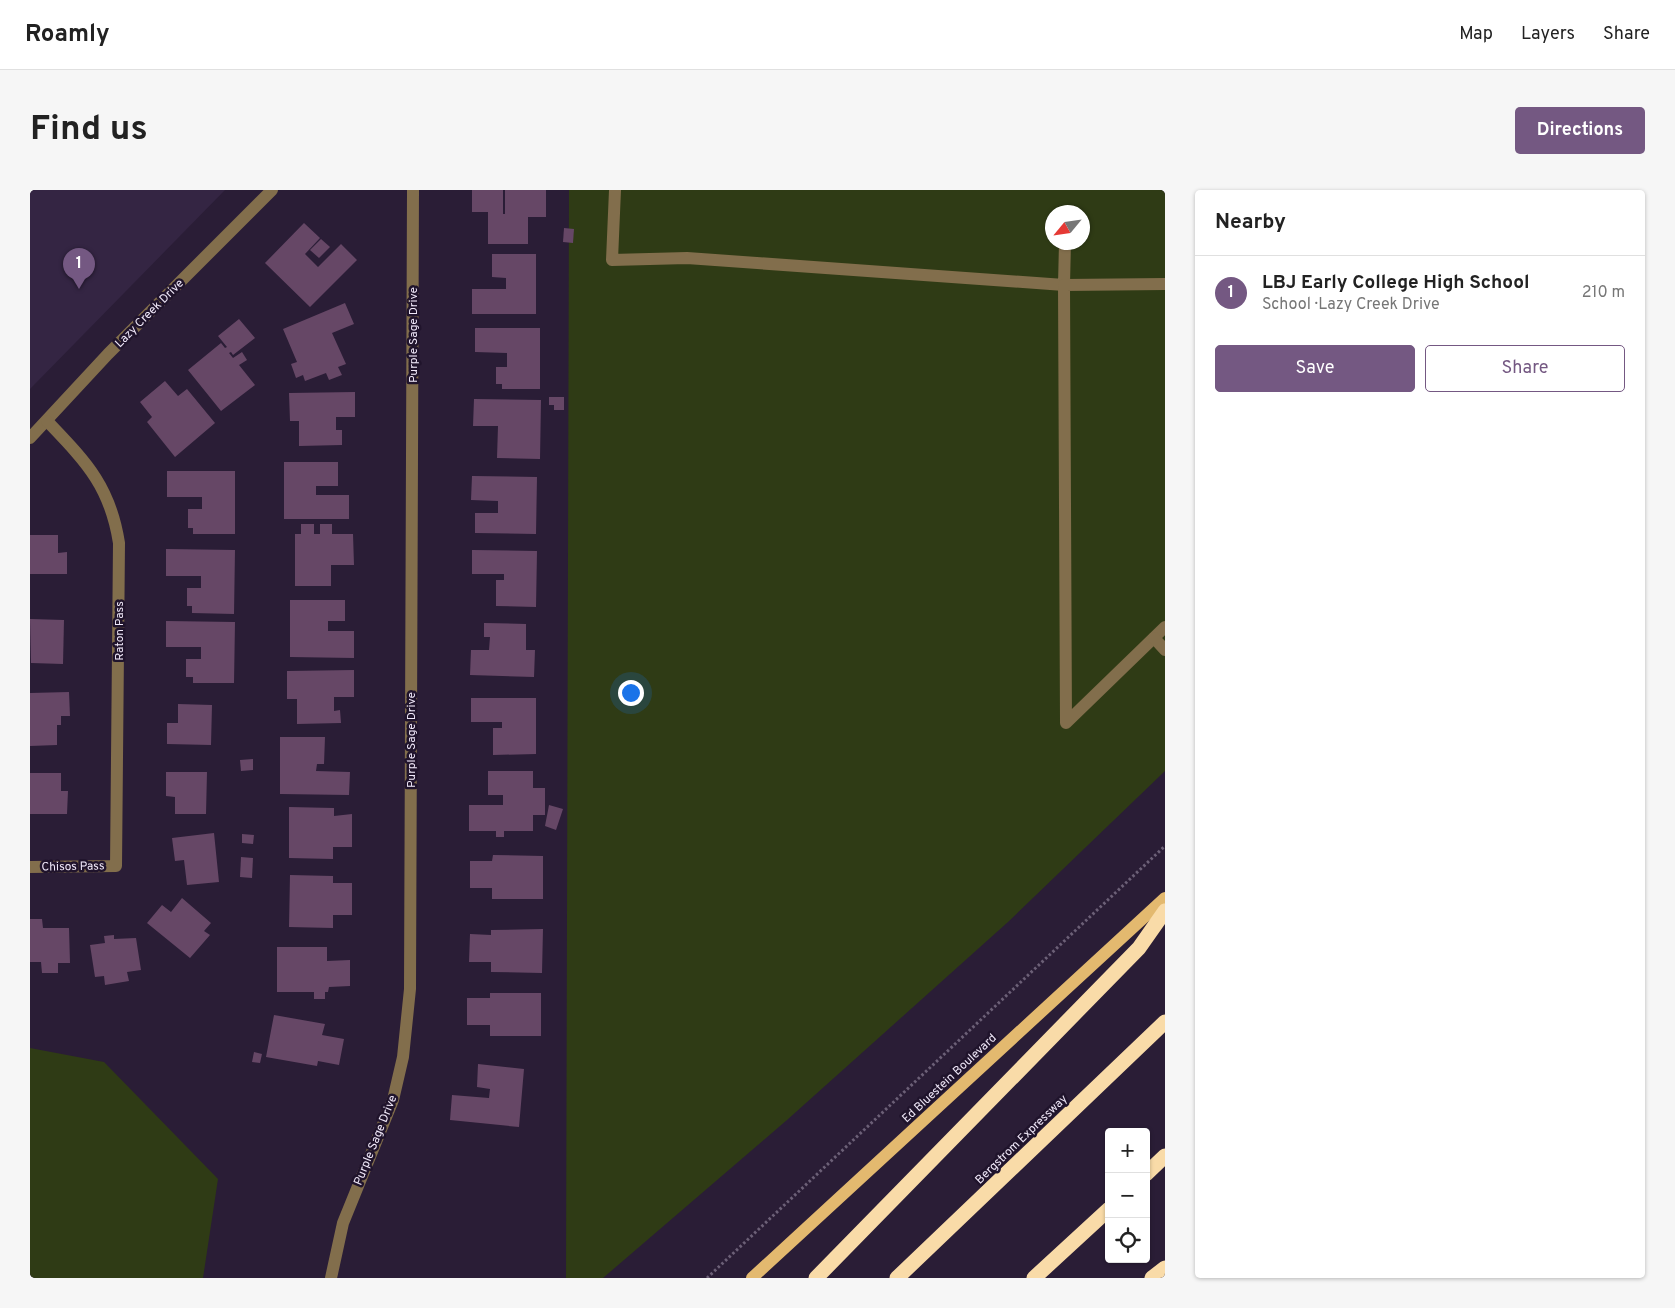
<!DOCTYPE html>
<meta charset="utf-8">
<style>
:root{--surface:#fff;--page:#f6f6f6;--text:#222;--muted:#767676;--line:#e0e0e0;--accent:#745882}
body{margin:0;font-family:Overpass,sans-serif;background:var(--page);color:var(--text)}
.controls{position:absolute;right:15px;bottom:15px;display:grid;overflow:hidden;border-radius:5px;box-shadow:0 1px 4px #0004}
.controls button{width:45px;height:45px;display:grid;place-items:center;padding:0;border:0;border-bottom:1px solid var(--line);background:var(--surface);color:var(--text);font:25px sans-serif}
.compass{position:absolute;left:1015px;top:15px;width:45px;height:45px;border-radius:50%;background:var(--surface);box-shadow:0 1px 4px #0004;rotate:241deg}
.you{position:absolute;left:600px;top:502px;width:18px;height:18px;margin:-12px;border:4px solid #fff;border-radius:50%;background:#1a73e8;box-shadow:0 0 0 8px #1a73e833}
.badge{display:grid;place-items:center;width:32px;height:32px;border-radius:50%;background:var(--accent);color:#fff;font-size:16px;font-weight:700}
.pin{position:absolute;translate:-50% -41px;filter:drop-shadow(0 1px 2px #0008)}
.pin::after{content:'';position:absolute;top:26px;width:18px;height:15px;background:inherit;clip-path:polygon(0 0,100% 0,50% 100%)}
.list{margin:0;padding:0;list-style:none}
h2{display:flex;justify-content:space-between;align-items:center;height:65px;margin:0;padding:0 20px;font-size:21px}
h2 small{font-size:16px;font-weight:400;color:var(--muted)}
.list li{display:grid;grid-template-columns:32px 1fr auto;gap:15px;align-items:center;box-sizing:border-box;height:75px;padding:0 20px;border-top:1px solid var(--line)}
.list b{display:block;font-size:19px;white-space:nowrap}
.list p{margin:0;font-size:16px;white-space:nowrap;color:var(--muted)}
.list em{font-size:16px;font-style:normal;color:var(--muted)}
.actions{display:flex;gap:10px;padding:15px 20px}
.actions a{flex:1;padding:11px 0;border:1px solid var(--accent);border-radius:5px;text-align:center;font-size:18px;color:var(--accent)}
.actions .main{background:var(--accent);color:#fff}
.icon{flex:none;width:28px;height:28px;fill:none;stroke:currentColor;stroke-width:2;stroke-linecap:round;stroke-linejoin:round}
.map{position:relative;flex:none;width:1135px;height:1088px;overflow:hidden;border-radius:5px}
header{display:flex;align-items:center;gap:30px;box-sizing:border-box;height:70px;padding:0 25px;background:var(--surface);border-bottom:1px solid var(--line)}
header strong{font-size:24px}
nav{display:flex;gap:28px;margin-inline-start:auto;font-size:18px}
.intro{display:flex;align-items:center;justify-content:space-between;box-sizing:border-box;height:120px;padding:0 30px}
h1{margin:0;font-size:35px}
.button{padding:12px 22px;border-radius:5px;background:var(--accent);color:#fff;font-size:18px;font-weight:700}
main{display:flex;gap:30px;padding:0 30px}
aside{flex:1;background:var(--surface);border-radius:5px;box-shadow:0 1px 4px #0004}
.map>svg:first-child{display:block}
.built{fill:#342543}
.green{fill:#2f3b15;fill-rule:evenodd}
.building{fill:#664766}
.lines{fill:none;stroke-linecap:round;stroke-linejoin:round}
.path{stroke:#6c6077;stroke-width:3;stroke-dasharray:2.5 2.5;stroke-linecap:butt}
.minor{stroke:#826e4c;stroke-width:12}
.major{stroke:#e3b96f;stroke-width:12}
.highway{stroke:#f9dba8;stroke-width:15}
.labels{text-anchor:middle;stroke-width:5;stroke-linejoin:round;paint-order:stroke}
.street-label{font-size:12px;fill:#f0e8f9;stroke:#20142c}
</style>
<header>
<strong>Roamly</strong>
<nav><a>Map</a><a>Layers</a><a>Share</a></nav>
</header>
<div class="intro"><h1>Find us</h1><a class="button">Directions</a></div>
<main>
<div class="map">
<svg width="1135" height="1088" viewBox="0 0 1135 1088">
<rect width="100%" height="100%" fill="#2a1d36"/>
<polygon class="built" points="0,0 195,0 0,199"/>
<g class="green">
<path d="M539 0H1135V581L978 732 757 930 573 1088H536ZM1022 22H1052V52H1022Z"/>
<polygon points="0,858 74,872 188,989 173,1088 0,1088"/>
</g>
<g class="building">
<polygon points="442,0 473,0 473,24 475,24 475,0 516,0 516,27 498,27 498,54 458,54 458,22 442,22"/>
<polygon points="274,33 290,48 275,64 288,77 311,54 327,70 280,117 235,73"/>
<polygon points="534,38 544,39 543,53 533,52"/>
<polygon points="291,49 300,57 289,68 280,60"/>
<polygon points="462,64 506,64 506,124 442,124 442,99 476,99 476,88 462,87"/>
<polygon points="315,113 324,134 302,143 316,174 308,177 312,185 299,190 296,183 275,191 273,185 266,188 261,174 267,172 253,139"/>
<polygon points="209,129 225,148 203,165 201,162 199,163 203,168 212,162 217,170 209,175 225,195 191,221 158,180 191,153 195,158 197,157 188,146"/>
<polygon points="445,138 510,138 510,199 472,199 472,194 466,194 466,177 477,177 477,163 445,162"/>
<polygon points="135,191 148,206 157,199 185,233 145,267 117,232 122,227 110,212"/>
<polygon points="325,202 325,227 306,227 306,240 312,240 312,255 269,256 269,231 260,231 259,203"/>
<polygon points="519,207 534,207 534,220 524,220 524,215 519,215"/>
<polygon points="444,209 511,210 510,269 467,268 468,236 443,236"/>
<polygon points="254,272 308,272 308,296 286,296 286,305 319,305 319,329 254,329"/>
<polygon points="137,281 205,281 205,344 163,344 163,338 158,338 158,319 172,319 172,307 137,307"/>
<polygon points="442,286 507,287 506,344 445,343 445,323 468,323 468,311 441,310"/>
<polygon points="271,334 284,334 284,344 290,344 290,334 302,334 302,344 323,344 324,375 301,375 301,396 265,396 265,344 271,344"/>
<polygon points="0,345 28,345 28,363 37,362 37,384 0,384"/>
<polygon points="136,359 205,360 204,424 162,423 162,416 157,416 157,398 171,398 171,386 136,386"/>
<polygon points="442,360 507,361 506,417 466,416 466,390 474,390 474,384 442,384"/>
<polygon points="260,410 315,410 315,431 298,431 298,441 324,441 324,468 260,467"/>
<polygon points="0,429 34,430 33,474 1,473"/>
<polygon points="136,431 205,432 204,493 163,493 163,487 156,487 156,469 171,469 171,457 136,457"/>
<polygon points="454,433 496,434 496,460 505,460 504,487 440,485 441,460 459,460 460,447 454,447"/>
<polygon points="324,480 324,507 304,507 304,521 310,520 311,533 267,534 267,509 257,509 257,481"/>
<polygon points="39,502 40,526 31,526 31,535 27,535 27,555 0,556 0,503"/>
<polygon points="441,508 506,508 506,564 463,565 463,538 472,538 472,532 441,532"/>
<polygon points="148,514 182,515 181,555 137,554 137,533 148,533"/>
<polygon points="250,547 295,547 294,574 287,574 286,581 320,582 319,605 250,604"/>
<polygon points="223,569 223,580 211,581 210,570"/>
<polygon points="458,581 503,581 503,598 515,598 515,625 503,625 503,641 474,641 474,647 466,647 466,641 439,641 439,615 473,615 473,605 458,605"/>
<polygon points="136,582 177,582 176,624 145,624 145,607 136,606"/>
<polygon points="0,583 31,583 31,601 38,601 37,624 0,624"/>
<polygon points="519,615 533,619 526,640 515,636"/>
<polygon points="259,617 304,618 304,626 322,624 322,657 303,657 303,669 259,668"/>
<polygon points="184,643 189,692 157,695 154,670 145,671 142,648"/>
<polygon points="212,644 224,645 223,654 212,653"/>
<polygon points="463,665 513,666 513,709 462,709 462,698 440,698 440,671 462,671"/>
<polygon points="211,667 223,668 222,688 210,687"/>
<polygon points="260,685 303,686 303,693 322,693 322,725 303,725 303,738 259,737"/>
<polygon points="152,708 181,733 174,741 180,745 160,768 117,733 132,715 141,722"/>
<polygon points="0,729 12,729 13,738 39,738 40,773 28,773 28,783 12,783 11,772 0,772"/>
<polygon points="513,739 512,783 461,782 461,772 439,772 440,744 461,745 461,740"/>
<polygon points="84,745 84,749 106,748 111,780 97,782 99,791 75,795 74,786 65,787 60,755 75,753 74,746"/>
<polygon points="247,757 297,757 297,771 320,770 320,796 299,797 298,802 295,802 295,809 284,809 284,802 247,802"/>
<polygon points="460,803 511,803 511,846 460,846 460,835 437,835 437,808 460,808"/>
<polygon points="244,825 295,834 292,845 314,849 309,875 288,871 287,876 236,867"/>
<polygon points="224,862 232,864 230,873 222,872"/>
<polygon points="448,874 494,879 489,937 420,930 422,905 459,908 460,899 447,897"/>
</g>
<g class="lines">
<polyline class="path" points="677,1088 1135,656"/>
<g class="minor">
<polyline points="585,0 582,70 657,68 1034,95 1035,52"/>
<polyline points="1135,94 1034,95 1036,533 1135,437"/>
<polyline points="0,248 78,164 242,0"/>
<polyline points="1124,448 1135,460"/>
<path d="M0 677 86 676 89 353C80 295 55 271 17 231"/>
<polyline points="301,1088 313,1033 363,910 373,867 380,799 383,0"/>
</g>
<polyline class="major" points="722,1088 1135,708"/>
<g class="highway">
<polyline points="1116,984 1135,966"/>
<polyline points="786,1088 1109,758 1135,721"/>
<polyline points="867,1088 1135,832"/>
<polyline points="1004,1088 1079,1019"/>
<polyline points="1122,1088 1135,1078"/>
</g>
</g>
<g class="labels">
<g class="street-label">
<text transform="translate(119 123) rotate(-45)" y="4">Lazy Creek Drive</text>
<text transform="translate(383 145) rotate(-90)" y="4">Purple Sage Drive</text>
<text transform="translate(89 441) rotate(-90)" y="4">Raton Pass</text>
<text transform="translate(381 550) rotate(-90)" y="4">Purple Sage Drive</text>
<text transform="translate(43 676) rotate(-1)" y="4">Chisos Pass</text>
<text transform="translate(919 888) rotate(-43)" y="4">Ed Bluestein Boulevard</text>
<text transform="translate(991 949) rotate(-44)" y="4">Bergstrom Expressway</text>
<text transform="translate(345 950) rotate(-68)" y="4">Purple Sage Drive</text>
</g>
</g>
</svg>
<div class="controls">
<button>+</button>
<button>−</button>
<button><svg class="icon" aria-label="locate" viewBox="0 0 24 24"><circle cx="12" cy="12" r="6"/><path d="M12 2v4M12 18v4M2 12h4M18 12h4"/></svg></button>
</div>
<svg class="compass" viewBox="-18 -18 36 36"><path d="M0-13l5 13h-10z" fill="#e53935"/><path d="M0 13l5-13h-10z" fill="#767676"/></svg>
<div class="you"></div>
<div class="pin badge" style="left:49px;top:99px">1</div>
</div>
<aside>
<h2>Nearby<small></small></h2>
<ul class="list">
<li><span class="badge">1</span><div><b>LBJ Early College High School</b><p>School · Lazy Creek Drive</p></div><em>210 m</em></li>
</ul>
<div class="actions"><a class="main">Save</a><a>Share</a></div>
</aside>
</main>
